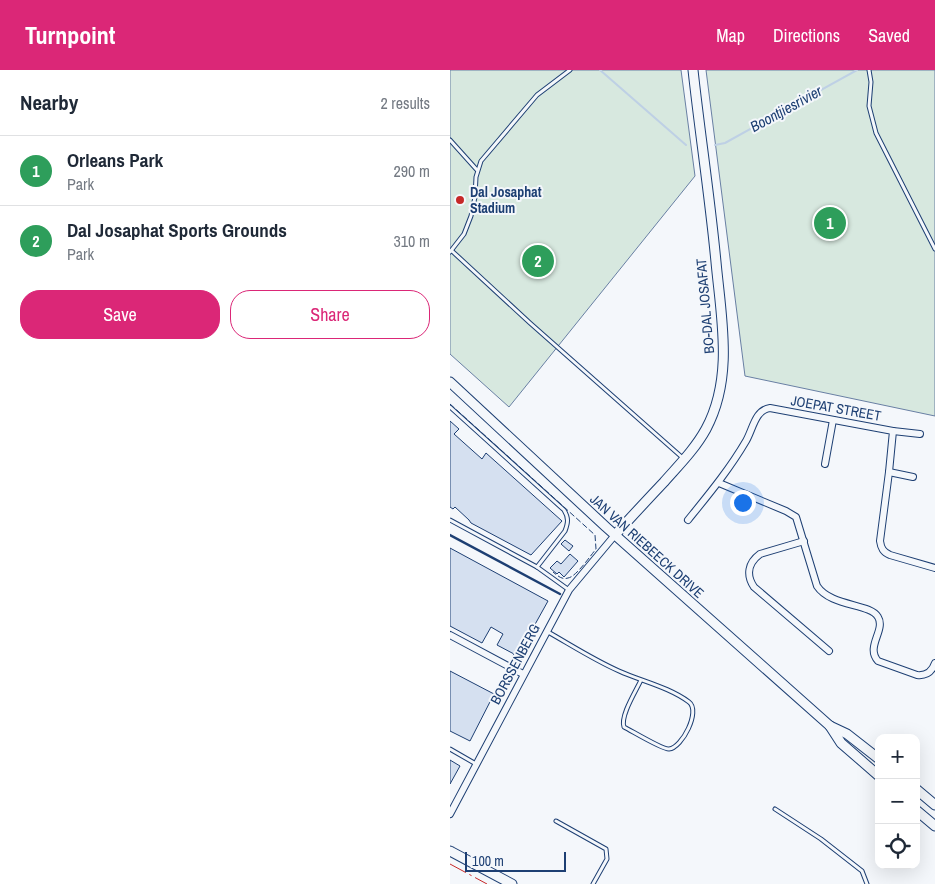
<!DOCTYPE html>
<meta charset="utf-8">
<style>
:root{--surface:#fff;--page:#f2f2f3;--text:#1f2937;--muted:#747a83;--line:#e0e1e3;--accent:#db2777}
body{margin:0;font-family:"Archivo Narrow",sans-serif;background:var(--page);color:var(--text)}
.controls{position:absolute;right:15px;bottom:15px;display:grid;overflow:hidden;border-radius:10px;box-shadow:0 5px 20px #0002}
.controls button{width:45px;height:45px;display:grid;place-items:center;padding:0;border:0;border-bottom:1px solid var(--line);background:var(--surface);color:var(--text);font:25px sans-serif}
.scale{position:absolute;left:15px;bottom:12px;width:101px;box-sizing:border-box;padding-left:5px;border:2px solid #1d3f73;border-top:0;font-size:14px;line-height:18px;white-space:nowrap;color:#1d3f73;-webkit-text-stroke:4px #f4f7fb;paint-order:stroke}
.you{position:absolute;left:292px;top:432px;width:18px;height:18px;margin:-12px;border:4px solid #fff;border-radius:50%;background:#1a73e8;box-shadow:0 0 0 8px #1a73e833}
.badge{display:grid;place-items:center;width:32px;height:32px;border-radius:50%;background:var(--accent);color:#fff;font-size:16px;font-weight:700}
.pin{position:absolute;translate:-50% -50%;border:2px solid #fff;box-shadow:0 1px 5px #0006}
.list{margin:0;padding:0;list-style:none}
h2{display:flex;justify-content:space-between;align-items:center;height:65px;margin:0;padding:0 20px;font-size:21px}
h2 small{font-size:16px;font-weight:400;color:var(--muted)}
.list li{display:grid;grid-template-columns:32px 1fr auto;gap:15px;align-items:center;box-sizing:border-box;height:70px;padding:0 20px;border-top:1px solid var(--line)}
.list b{display:block;font-size:19px;white-space:nowrap}
.list p{margin:0;font-size:16px;white-space:nowrap;color:var(--muted)}
.list em{font-size:16px;font-style:normal;color:var(--muted)}
.actions{display:flex;gap:10px;padding:15px 20px}
.actions a{flex:1;padding:11px 0;border:1px solid var(--accent);border-radius:20px;text-align:center;font-size:18px;color:var(--accent)}
.actions .main{background:var(--accent);color:#fff}
.icon{flex:none;width:28px;height:28px;fill:none;stroke:currentColor;stroke-width:2;stroke-linecap:round;stroke-linejoin:round}
.map{position:relative;flex:none;width:485px;height:814px;overflow:hidden}
header{display:flex;align-items:center;gap:30px;box-sizing:border-box;height:70px;padding:0 25px;background:var(--accent);color:#fff}
header strong{font-size:24px}
nav{display:flex;gap:28px;margin-inline-start:auto;font-size:18px}
main{display:flex}
aside{flex:1;background:var(--surface)}
.map>svg:first-child{display:block}
.green{fill:#d7e8df;stroke:#687fa3}
.lines{fill:none;stroke-linecap:round;stroke-linejoin:round}
.stream{stroke:#bed0e5;stroke-width:2}
.building{fill:#d5e0f0;stroke:#1d3f73}
.lane-casing{stroke:#1d3f73;stroke-width:5}
.street-casing{stroke:#1d3f73;stroke-width:8}
.secondary-casing{stroke:#1d3f73;stroke-width:11}
.lane{stroke:#f4f7fb;stroke-width:3}
.street{stroke:#f4f7fb;stroke-width:6}
.secondary{stroke:#f4f7fb;stroke-width:9}
.fence{stroke:#1d3f73;stroke-width:1;stroke-dasharray:6 2.5;stroke-linecap:butt}
.wall{stroke:#1d3f73;stroke-width:2.5}
.power{stroke:#c62828;stroke-width:1;stroke-dasharray:18 4 2.5 4;stroke-linecap:butt}
.poi-dot{fill:#c62828;stroke:#f4f7fb;stroke-width:2}
.labels{text-anchor:middle;stroke-width:4;stroke-linejoin:round;paint-order:stroke}
.poi-label{font-size:14px;font-weight:bold;fill:#1d3f73;stroke:#f4f7fb;text-anchor:start}
.street-label{font-size:14px;fill:#1d3f73;stroke:#f4f7fb}
.water-label{font-size:15px;font-style:italic;fill:#1d3f73;stroke:#f4f7fb}
</style>
<header>
<strong>Turnpoint</strong>
<nav><a>Map</a><a>Directions</a><a>Saved</a></nav>
</header>
<main>
<aside>
<h2>Nearby<small>2 results</small></h2>
<ul class="list">
<li><span class="badge" style="background:#2e9e5b">1</span><div><b>Orleans Park</b><p>Park</p></div><em>290 m</em></li>
<li><span class="badge" style="background:#2e9e5b">2</span><div><b>Dal Josaphat Sports Grounds</b><p>Park</p></div><em>310 m</em></li>
</ul>
<div class="actions"><a class="main">Save</a><a>Share</a></div>
</aside>
<div class="map">
<svg width="485" height="814" viewBox="0 0 485 814">
<rect width="100%" height="100%" fill="#f4f7fb"/>
<g class="green">
<polygon points="0,0 231,0 245,106 59,337 0,284"/>
<polygon points="256,0 485,0 485,346 295,306"/>
</g>
<g class="lines">
<g class="stream">
<polyline points="150,0 236,75"/>
<polyline points="265,75 275,73 407,0"/>
</g>
</g>
<g class="building">
<polygon points="0,351 9,359 4,364 32,389 36,383 112,451 81,485 21,453 19,450 5,437 3,439 0,437"/>
<polygon points="115,470 123,476 119,481 111,474"/>
<polygon points="0,478 98,531 68,585 73,587 71,591 64,592 61,590 64,584 47,575 53,564 41,557 32,573 0,556"/>
<polygon points="120,484 128,491 114,507 109,502 107,504 100,498 107,491 111,494"/>
<polygon points="0,601 44,624 20,671 0,661"/>
<polygon points="0,690 10,696 0,714"/>
</g>
<g class="lines">
<g class="lane-casing">
<g id="lane">
<polyline points="419,0 421,12 419,36 426,63 485,179"/>
<polyline points="0,70 27,100"/>
<polyline points="2,181 80,253 234,389"/>
<polyline points="0,182 14,164 21,146 25,127 26,107 31,91 87,25 120,0"/>
<path d="M0 337 114 440C119 448 118 453 115 461L87 497"/>
<polyline points="0,450 87,497 119,520"/>
<path d="M98 562C121 575 144 590 169 601 191 611 219 617 239 632 251 641 232 678 219 679 213 680 182 661 174 657 170 646 186 621 191 610"/>
<polyline points="0,679 26,694"/>
<polyline points="325,739 371,769 412,801 417,814"/>
<polyline points="106,751 156,779 157,789 143,814"/>
</g>
</g>
<g class="street-casing">
<g id="street">
<polyline points="443,361 470,364"/>
<polyline points="375,394 383,350"/>
<polyline points="439,402 463,407"/>
<path d="M269 413 336 441 346 447 367 516C381 537 420 533 428 547 436 560 415 577 428 591L467 605C476 606 482 602 485 593"/>
<path d="M238 450C259 424 279 400 296 371 303 359 305 340 320 338L443 361 439 402 430 471C431 478 433 482 440 485L485 498"/>
<path d="M354 471 310 484C298 493 296 505 304 517L379 581"/>
<polyline points="0,565 73,604"/>
<polyline points="0,744 119,520 165,465"/>
</g>
</g>
<g class="secondary-casing">
<g id="secondary">
<polyline points="0,312 156,457 380,656 397,664 429,689"/>
<path d="M165 465C181 447 197 430 214 412 229 395 245 379 256 359 284 307 271 247 266 192 260 128 250 64 243 0"/>
<polyline points="380,656 391,673 429,706"/>
<polyline points="466,719 485,735"/>
<polyline points="466,740 485,756"/>
<polyline points="0,781 62,814"/>
</g>
</g>
<use href="#lane" class="lane"/>
<use href="#street" class="street"/>
<use href="#secondary" class="secondary"/>
<path class="fence" d="M0 334 145 465 146 479C141 485 126 507 118 508 112 510 108 506 103 502"/>
<polyline class="wall" points="0,465 110,524"/>
<polyline class="power" points="0,794 37,814"/>
</g>
<circle class="poi-dot" cx="10" cy="130" r="5"/>
<g class="labels">
<g class="poi-label">
<text x="20" y="127">Dal Josaphat<tspan x="20" dy="16">Stadium</tspan></text>
</g>
<g class="street-label">
<text transform="translate(255 236) rotate(-95)" y="5">BO-DAL JOSAFAT</text>
<text transform="translate(386 338) rotate(10)" y="5">JOEPAT STREET</text>
<text transform="translate(197 476) rotate(42)" y="5">JAN VAN RIEBEECK DRIVE</text>
<text transform="translate(65 594) rotate(-62)" y="5">BORSSENBERG</text>
</g>
<g class="water-label">
<text transform="translate(336 39) rotate(-29)" y="5">Boontjiesrivier</text>
</g>
</g>
</svg>
<div class="controls">
<button>+</button>
<button>−</button>
<button><svg class="icon" aria-label="locate" viewBox="0 0 24 24"><circle cx="12" cy="12" r="6"/><path d="M12 2v4M12 18v4M2 12h4M18 12h4"/></svg></button>
</div>
<div class="scale">100 m</div>
<div class="you"></div>
<div class="pin badge" style="left:380px;top:153px;background:#2e9e5b">1</div>
<div class="pin badge" style="left:88px;top:191px;background:#2e9e5b">2</div>
</div>
</main>
